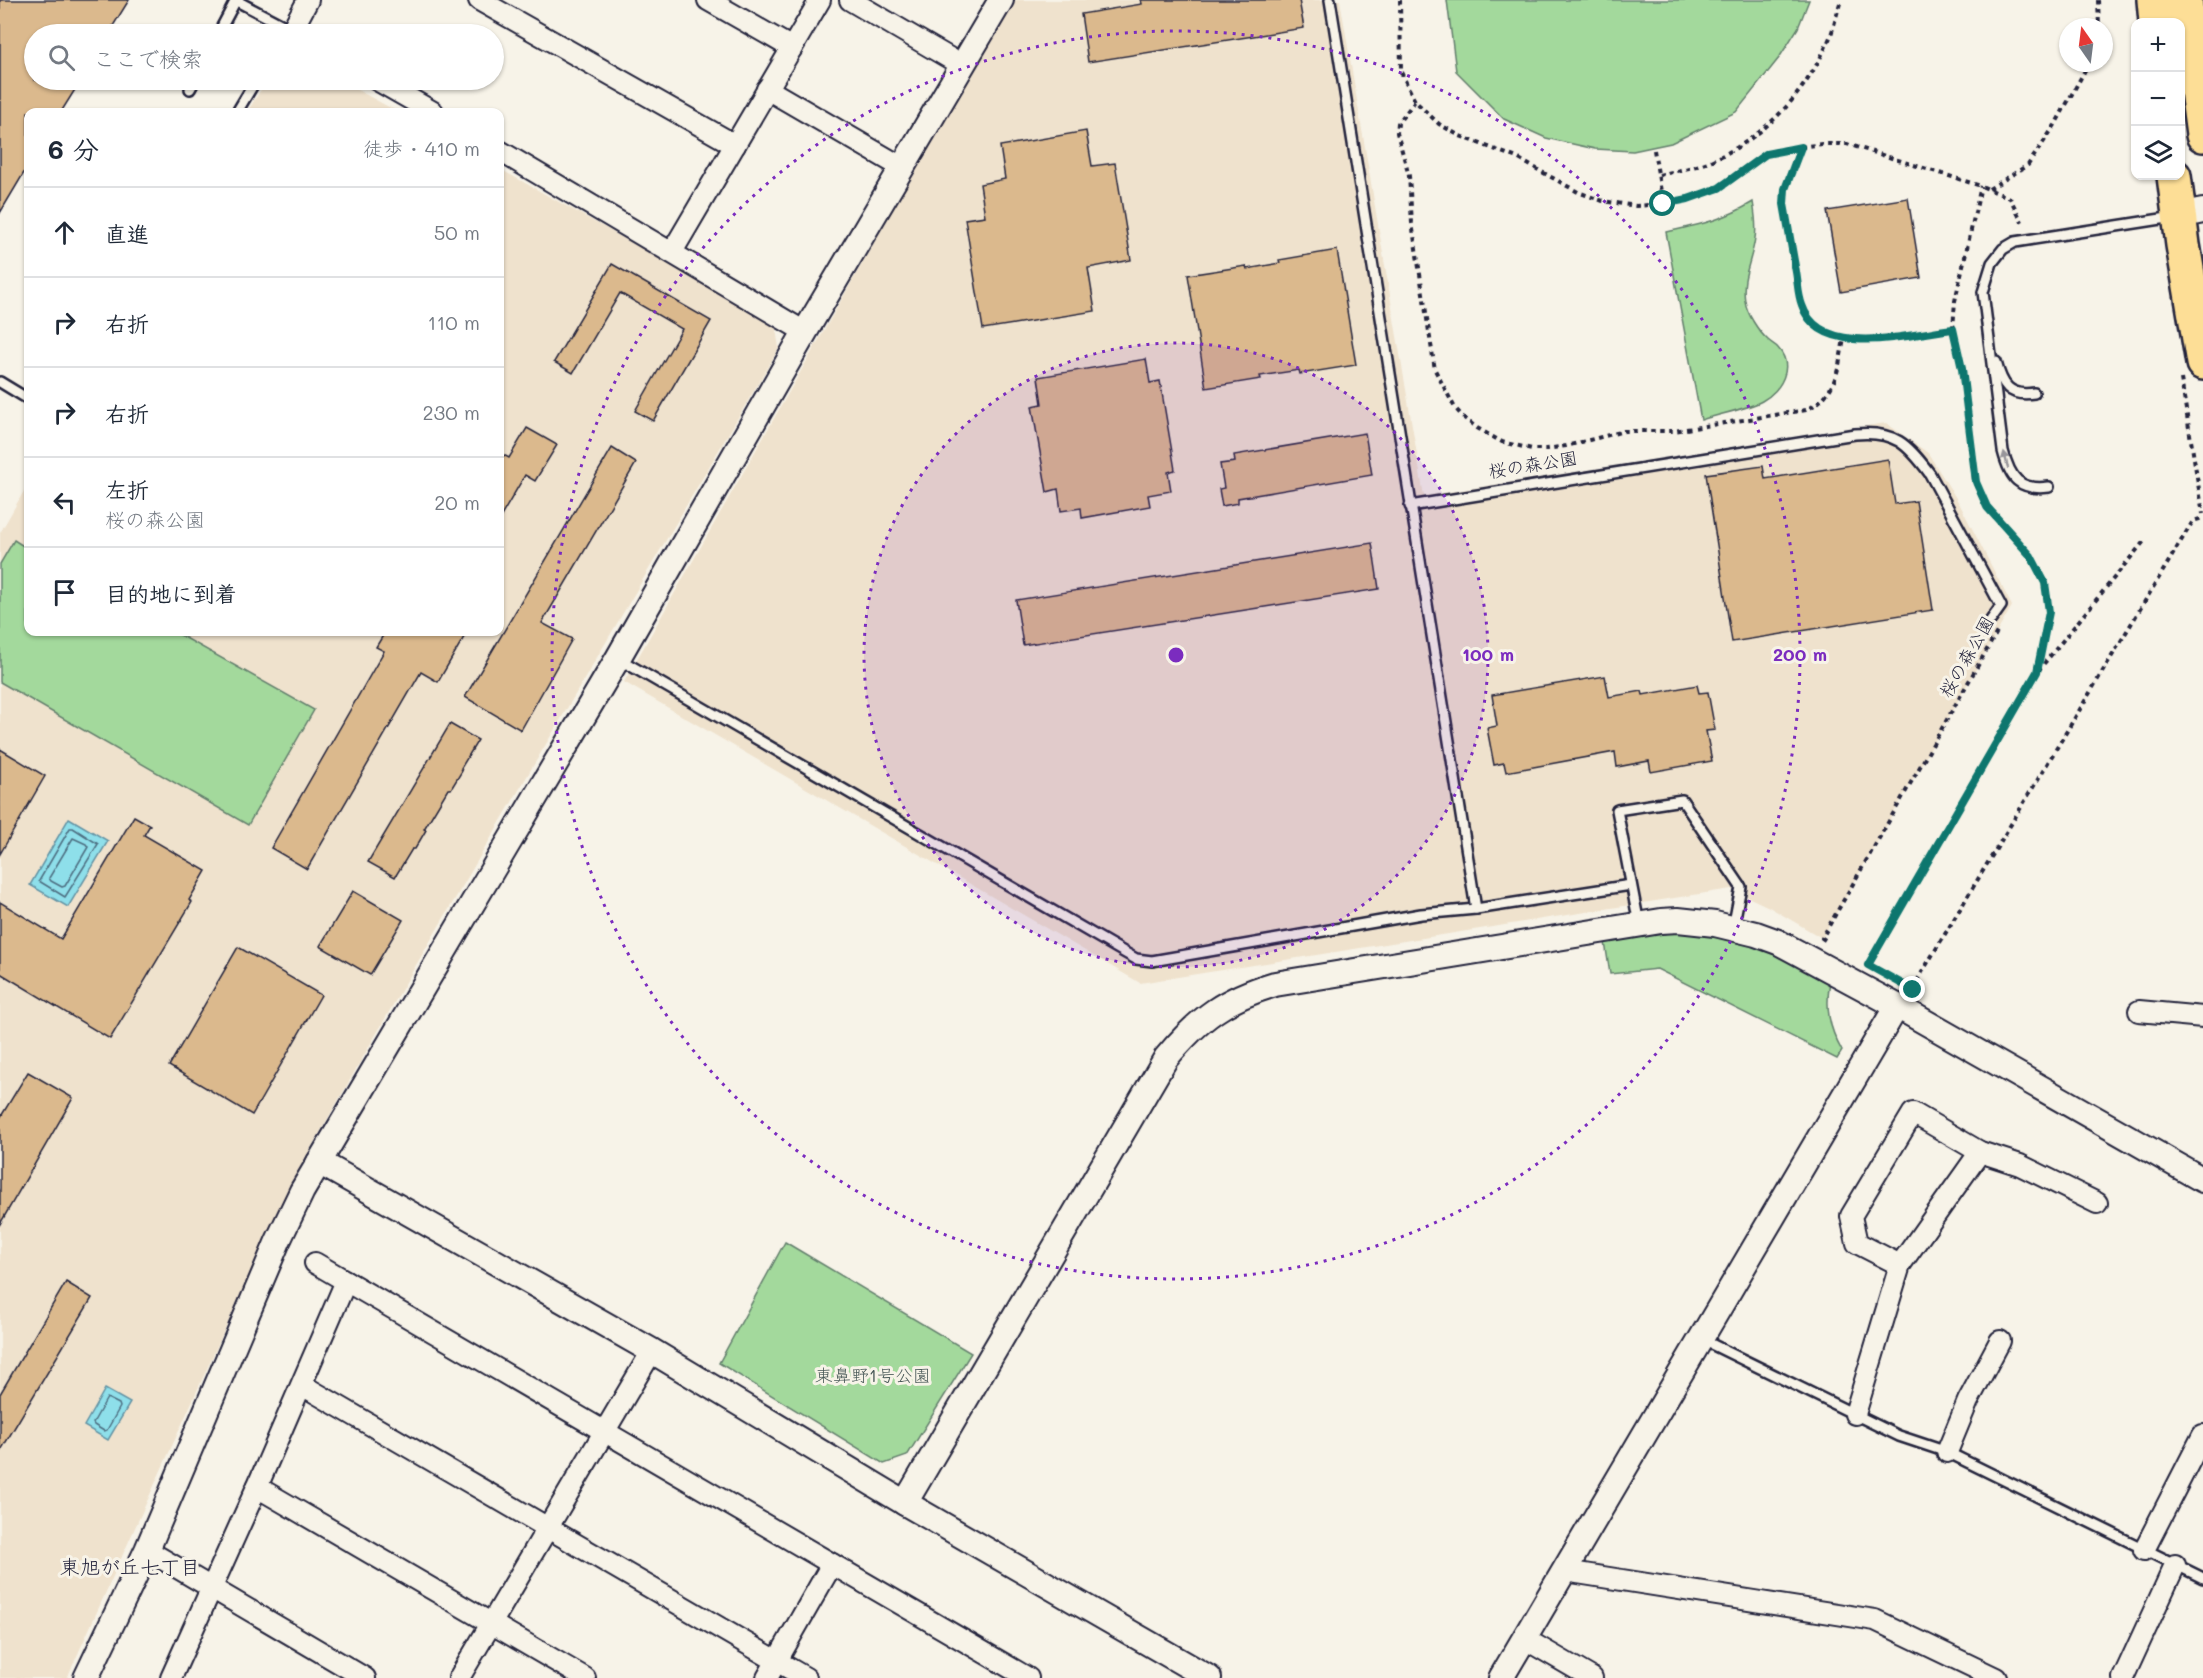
<!DOCTYPE html>
<html lang="ja">
<meta charset="utf-8">
<style>
:root{--surface:#fff;--page:#f6f6f7;--text:#1f2937;--muted:#747a83;--line:#e0e1e3}
body{margin:0;font-family:Mali,"Klee One",sans-serif;background:var(--page);color:var(--text)}
.controls{position:absolute;right:18px;top:18px;display:grid;overflow:hidden;border-radius:12px;box-shadow:0 2px 4px #0004}
.controls button{width:54px;height:54px;display:grid;place-items:center;padding:0;border:0;border-bottom:2px solid var(--line);background:var(--surface);color:var(--text);font:30px sans-serif}
.compass{position:absolute;left:2059px;top:18px;width:54px;height:54px;border-radius:50%;background:var(--surface);box-shadow:0 2px 4px #0004;rotate:346deg}
.stop{position:absolute;width:18px;height:18px;margin:-14px;border:4px solid #0f766e;border-radius:50%;background:#fff}
.stop.end{background:#0f766e;border-color:#fff;box-shadow:0 2px 6px #0008}
.list{margin:0;padding:0;list-style:none}
h2{display:flex;justify-content:space-between;align-items:center;height:78px;margin:0;padding:0 24px;font-size:26px}
h2 small{font-size:20px;font-weight:400;color:var(--muted)}
.list li{display:grid;grid-template-columns:39px 1fr auto;gap:18px;align-items:center;box-sizing:border-box;height:90px;padding:0 24px;border-top:2px solid var(--line)}
.list b{display:block;font-size:22px;white-space:nowrap}
.list p{margin:0;font-size:20px;white-space:nowrap;color:var(--muted)}
.list em{font-size:20px;font-style:normal;color:var(--muted)}
.icon{flex:none;width:33px;height:33px;fill:none;stroke:currentColor;stroke-width:2;stroke-linecap:round;stroke-linejoin:round}
.map{position:relative;flex:none;width:2203px;height:1678px;overflow:hidden}
.search{position:absolute;background:var(--surface);box-shadow:0 2px 4px #0004;left:24px;top:24px;width:480px;height:66px;display:flex;align-items:center;gap:15px;box-sizing:border-box;padding:0 21px;border-radius:33px;color:var(--muted);font-size:22px}
.panel{position:absolute;background:var(--surface);box-shadow:0 2px 4px #0004;left:24px;top:108px;width:480px;height:528px;border-radius:12px}
.map>svg:first-child{display:block}
.built{fill:#efe2cd}
.green{fill:#a3d99c;stroke:#627e6c;stroke-width:1.5}
.water{fill:#8edfea;stroke:#6393a4;stroke-width:1.5}
.lines{fill:none;stroke-linecap:round;stroke-linejoin:round}
.shore{stroke:#4d6e81;stroke-width:1.5}
.building{fill:#dbb98d;stroke:#22223b;stroke-width:1.5}
.service-casing{stroke:#22223b;stroke-width:14}
.minor-casing{stroke:#22223b;stroke-width:24}
.tertiary-casing{stroke:#22223b;stroke-width:28}
.trunk-casing{stroke:#22223b;stroke-width:38}
.path{stroke:#22223b;stroke-width:4;stroke-dasharray:4.5 4.5;stroke-linecap:butt}
.service{stroke:#f7f3e8;stroke-width:9}
.minor{stroke:#f7f3e8;stroke-width:20}
.tertiary{stroke:#f7f3e8;stroke-width:24}
.trunk{stroke:#fdde96;stroke-width:33}
.oneway{fill:#97959a}
.route{stroke:#0f766e;stroke-width:8}
.ring{fill:none;stroke:#7b2cbf;stroke-width:3;stroke-dasharray:3 6}
.labels{text-anchor:middle;stroke-width:6;stroke-linejoin:round;paint-order:stroke}
.street-label{font-size:18px;fill:#22223b;stroke:#f7f3e8}
.park-label{font-size:18px;fill:#495958;stroke:#f7f3e8}
.neighbourhood-label{font-size:20px;fill:#22223b;stroke:#f7f3e8}
.centre{fill:#7b2cbf;stroke:#f7f3e8;stroke-width:3}
.ring-label{font-size:18px;text-anchor:middle;font-weight:bold;fill:#7b2cbf;stroke:#f7f3e8;stroke-width:6;stroke-linejoin:round;paint-order:stroke}
</style>
<div class="map">
<svg width="2203" height="1678" viewBox="0 0 2203 1678">
<rect width="100%" height="100%" fill="#f7f3e8"/>
<filter id="ink" filterUnits="userSpaceOnUse"><feTurbulence type="fractalNoise" baseFrequency=".0167" numOctaves="2"/><feDisplacementMap in="SourceGraphic" scale="12" xChannelSelector="R" yChannelSelector="G"/><feConvolveMatrix kernelMatrix="1 2 1 2 8 2 1 2 1" color-interpolation-filters="sRGB"/></filter>
<g filter="url(#ink)">
<g class="built">
<polygon points="1012,0 1340,0 1424,496 1886,423 1928,453 1959,503 2012,606 1822,938 1769,907 1731,889 1140,983 624,682"/>
<polygon points="267,80 339,80 398,112 247,112"/>
<polygon points="500,169 775,323 779,348 409,977 292,1181 67,1678 0,1678 0,533 28,484 28,632 500,632"/>
</g>
<g class="green">
<polygon points="1447,0 1809,0 1798,28 1779,58 1736,112 1671,143 1633,151 1595,149 1546,138 1504,119 1456,71"/>
<path d="M1753 202C1755 214 1757 227 1755 238 1752 261 1741 277 1745 301 1747 314 1758 331 1768 340 1771 343 1776 345 1778 348 1795 367 1781 390 1762 401 1750 408 1717 415 1701 420L1666 232C1698 225 1724 220 1753 202Z"/>
<polygon points="14,540 28,549 28,632 175,632 314,710 248,825 0,682 0,564"/>
<path d="M1673 931 1728 936 1783 956 1830 981C1825 1008 1829 1028 1842 1051L1837 1059 1657 969 1610 974 1605 942Z"/>
<polygon points="785,1242 971,1353 907,1456 884,1464 719,1363"/>
</g>
<g class="water">
<polygon points="69,818 108,841 68,907 30,885"/>
<polygon points="105,1389 130,1403 108,1440 84,1426"/>
</g>
<g class="lines">
<g class="shore">
<polygon points="70,828 73,828 98,844 65,897 39,881"/>
<polygon points="73,838 86,844 88,847 65,886 62,887 51,881 49,878"/>
<polygon points="107,1398 119,1404 120,1407 107,1430 104,1431 94,1425 93,1423"/>
</g>
</g>
<g class="building">
<polygon points="0,0 129,0 108,34 34,34 34,80 81,80 61,112 28,112 28,166 0,213"/>
<polygon points="1141,0 1299,0 1304,28 1088,62 1081,14 1142,4"/>
<polygon points="1086,131 1092,166 1115,163 1131,260 1088,268 1095,311 983,329 965,219 985,216 980,184 1005,179 1000,146"/>
<polygon points="1908,198 1921,278 1841,292 1827,211"/>
<polygon points="1337,250 1356,365 1300,374 1299,370 1260,376 1261,379 1206,388 1188,275 1246,266 1247,269 1280,263 1279,260"/>
<polygon points="612,264 711,321 653,421 635,411 682,329 620,293 573,373 554,362"/>
<polygon points="1146,359 1150,383 1160,381 1175,470 1168,472 1171,491 1148,495 1150,506 1082,518 1081,508 1061,511 1058,489 1047,492 1032,406 1042,404 1038,377"/>
<polygon points="527,428 557,445 535,481 525,475 500,518 500,453 509,458"/>
<polygon points="1365,433 1372,475 1238,498 1238,503 1222,506 1219,489 1224,488 1220,464 1235,462 1234,455"/>
<polygon points="612,448 636,463 542,623 572,639 521,730 465,697"/>
<polygon points="1888,459 1895,504 1916,501 1933,610 1732,642 1706,474 1763,466 1765,479"/>
<polygon points="1372,543 1379,589 1023,645 1016,600"/>
<polygon points="385,632 467,632 438,682 421,672 307,869 271,848 384,651 376,647"/>
<polygon points="1605,676 1609,697 1642,691 1643,695 1697,685 1699,693 1708,692 1715,730 1706,731 1712,761 1651,772 1649,761 1617,767 1615,752 1506,772 1504,763 1494,765 1487,728 1497,726 1492,695"/>
<polygon points="450,724 478,740 461,768 462,771 451,789 448,789 424,829 426,830 415,849 412,849 395,877 368,862"/>
<polygon points="0,749 45,776 0,854"/>
<polygon points="134,816 150,825 144,835 206,871 189,900 192,902 110,1039 0,973 0,902 61,939"/>
<polygon points="353,891 403,920 370,975 320,946"/>
<polygon points="238,947 321,995 252,1115 169,1066"/>
<polygon points="28,1072 73,1098 0,1224 0,1118"/>
<polygon points="66,1282 92,1298 0,1452 0,1394"/>
</g>
<g class="lines">
<g class="service-casing">
<g id="service">
<polyline points="235,0 292,30 289,32"/>
<polyline points="1330,0 1476,909"/>
<polyline points="218,34 236,0"/>
<polyline points="190,89 195,80"/>
<polyline points="237,112 256,80"/>
<path d="M1996 362C2002 385 2009 397 2034 393"/>
<polyline points="0,382 28,399"/>
<path d="M2049 487C2019 491 2010 478 2003 451L1983 292 1992 263 2003 249 2015 242 2174 217"/>
<path d="M1410 506 1855 434C1894 430 1908 444 1930 474L2001 606 1991 620"/>
<polyline points="619,659 1122,951 1136,959 1152,961 1421,914 1476,909 1631,885"/>
<polyline points="1639,924 1617,810 1682,800 1741,887 1733,928"/>
<polyline points="1703,1340 1899,1436 1947,1452 2203,1578"/>
</g>
</g>
<g class="minor-casing">
<g id="minor">
<polyline points="479,0 735,145"/>
<polyline points="708,0 792,48"/>
<polyline points="850,0 963,66"/>
<polyline points="299,34 292,30 308,0"/>
<polyline points="377,80 433,112"/>
<polyline points="767,89 903,168"/>
<polyline points="500,151 805,332"/>
<polyline points="672,252 820,0"/>
<polyline points="2139,1011 2203,1017"/>
<polyline points="315,1263 1028,1678"/>
<polyline points="1900,1265 1857,1243 1851,1216 1913,1113 1980,1152 2020,1165 2097,1203"/>
<polyline points="302,1385 806,1678"/>
<polyline points="1855,1414 1900,1265 1980,1152"/>
<polyline points="1947,1452 1968,1401 2000,1341"/>
<polyline points="257,1487 585,1678"/>
<polyline points="147,1550 365,1678"/>
<polyline points="2144,1550 2203,1435"/>
<polyline points="1565,1571 1875,1620 1996,1678"/>
<polyline points="1525,1639 1592,1678"/>
<polyline points="171,1678 257,1487 346,1281"/>
<polyline points="459,1678 652,1351"/>
<polyline points="767,1678 832,1564"/>
<polyline points="2123,1678 2175,1565"/>
</g>
</g>
<g class="tertiary-casing">
<g id="tertiary">
<polyline points="2179,216 2203,211"/>
<path d="M319 1162 652 1351 905 1503 1166 1058C1200 1017 1225 999 1275 984L1661 921 1678 920 1715 924 1756 934 1778 942 1897 1006 2203 1180"/>
<polyline points="905,1503 1209,1678"/>
<polyline points="86,1678 147,1550 278,1241 302,1191 618,658 805,332 1001,0"/>
<polyline points="1501,1678 1897,1006"/>
</g>
</g>
<g class="trunk-casing">
<g id="trunk">
<polyline points="2154,0 2156,22"/>
<polyline points="2185,0 2203,135"/>
<polyline points="2174,176 2183,245 2203,363"/>
</g>
</g>
<g class="path">
<polyline points="1400,0 1401,72 1415,101 1439,124 1460,136 1517,158 1578,192 1603,201 1636,206 1663,204 1688,199 1718,188 1766,154 1780,150 1822,144 1847,144 1981,186 2010,198 2022,222"/>
<polyline points="2098,0 2099,27"/>
<path d="M1415 101 1398 123 1397 133 1409 176 1412 223 1435 370 1455 408 1464 418 1477 428 1502 442 1532 449H1547L1566 446 1624 431H1674L1806 410C1837 395 1838 369 1844 339"/>
<path d="M1801 146 1785 189 1784 204C1788 227 1792 250 1796 272 1798 283 1798 295 1802 305 1820 360 1910 334 1953 329L1963 370 1975 482 1987 507 2031 556 2045 583 2048 598 2049 612 2037 672"/>
<polyline points="1654,150 1663,204"/>
<path d="M1659 175C1675 171 1693 168 1708 162 1762 140 1804 96 1827 44 1834 30 1836 15 1841 0"/>
<polyline points="1989,189 2028,165 2055,125 2089,63"/>
<polyline points="1953,329 1955,301 1981,186"/>
<polyline points="2181,379 2203,514"/>
<polyline points="1825,940 1822,938 1997,632"/>
<polyline points="1867,967 2037,672 2145,540"/>
<polyline points="1912,989 2193,521 2203,518"/>
</g>
<use href="#service" class="service"/>
<use href="#minor" class="minor"/>
<use href="#tertiary" class="tertiary"/>
<use href="#trunk" class="trunk"/>
</g>
<defs><path id="oneway-solid" d="M-6-.8H1V-3.2L6.5 0L1 3.2V.8H-6Z" transform="scale(1.5)"/></defs>
<use class="oneway" href="#oneway-solid" transform="translate(2006 460) rotate(-104)"/>
</g>
<g class="lines" filter="url(#ink)">
<path class="route" d="M1663 204 1688 199 1719 188 1766 154 1801 147 1785 189 1784 204C1788 227 1792 250 1796 272 1798 283 1798 295 1802 305 1820 360 1910 334 1953 329L1962 369 1976 482 1987 507 2031 556 2045 583 2049 612 2037 672 1868 965 1913 990"/>
</g>
<circle cx="1176" cy="655" r="312" fill="#7b2cbf" fill-opacity=".12"/>
<g class="ring">
<circle cx="1176" cy="655" r="312"/>
<circle cx="1176" cy="655" r="624"/>
</g>
<g class="labels">
<g class="street-label">
<text transform="translate(1533 465) rotate(-9)" y="6">桜の森公園</text>
<text transform="translate(1967 657) rotate(-60)" y="6">桜の森公園</text>
</g>
<g class="park-label">
<text x="873" y="1382">東鼻野1号公園</text>
</g>
<g class="neighbourhood-label">
<text x="130" y="1574">東旭が丘七丁目</text>
</g>
</g>
<circle cx="1176" cy="655" r="9" class="centre"/>
<g class="ring-label">
<text x="1488" y="661">100 m</text>
<text x="1800" y="661">200 m</text>
</g>
</svg>
<div class="controls">
<button>+</button>
<button>−</button>
<button><svg class="icon" aria-label="layers" viewBox="0 0 24 24"><path d="M12 4l9 5-9 5-9-5zM3 14l9 5 9-5"/></svg></button>
</div>
<svg class="compass" viewBox="-18 -18 36 36"><path d="M0-13l5 13h-10z" fill="#e53935"/><path d="M0 13l5-13h-10z" fill="#747a83"/></svg>
<div class="stop" style="left:1663px;top:204px"></div>
<div class="stop end" style="left:1913px;top:990px"></div>
<div class="search"><svg class="icon" aria-label="search" viewBox="0 0 24 24"><circle cx="10" cy="10" r="6"/><path d="M15 15l6 6"/></svg>ここで検索</div>
<section class="panel">
<h2>6 分<small>徒歩 · 410 m</small></h2>
<ul class="list">
<li><svg class="icon" aria-label="ahead" viewBox="0 0 24 24"><path d="M12 20V5M6 11l6-6 6 6"/></svg><div><b>直進</b></div><em>50 m</em></li>
<li><svg class="icon" aria-label="right" viewBox="0 0 24 24"><path d="M7 20v-9h11M14 6l5 5-5 5"/></svg><div><b>右折</b></div><em>110 m</em></li>
<li><svg class="icon" aria-label="right" viewBox="0 0 24 24"><path d="M7 20v-9h11M14 6l5 5-5 5"/></svg><div><b>右折</b></div><em>230 m</em></li>
<li><svg class="icon" aria-label="left" viewBox="0 0 24 24"><path d="M17 20v-9H6M10 6l-5 5 5 5"/></svg><div><b>左折</b><p>桜の森公園</p></div><em>20 m</em></li>
<li><svg class="icon" aria-label="arrive" viewBox="0 0 24 24"><path d="M6 21V4h12l-3 4 3 4H6"/></svg><div><b>目的地に到着</b></div></li>
</ul>
</section>
</div>
